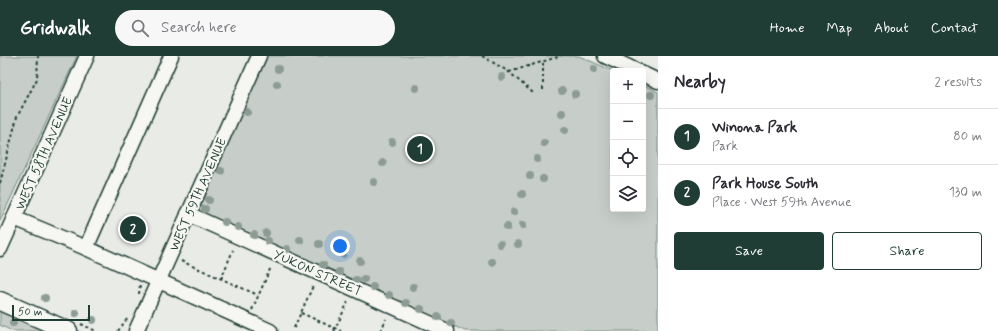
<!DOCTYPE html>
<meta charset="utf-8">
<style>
:root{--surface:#fff;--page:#f7f7f7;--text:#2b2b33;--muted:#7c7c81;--line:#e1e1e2;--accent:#1f3d34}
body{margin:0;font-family:Mynerve,sans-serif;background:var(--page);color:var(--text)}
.controls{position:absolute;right:12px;top:12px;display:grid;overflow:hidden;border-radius:4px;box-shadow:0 4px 16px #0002}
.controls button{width:36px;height:36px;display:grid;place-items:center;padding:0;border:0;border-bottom:1px solid var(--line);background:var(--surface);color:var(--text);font:20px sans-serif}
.scale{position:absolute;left:12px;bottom:10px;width:78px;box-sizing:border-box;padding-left:4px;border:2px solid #1f3d34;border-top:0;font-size:11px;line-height:14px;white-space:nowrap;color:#1f3d34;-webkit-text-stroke:3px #f6f6f2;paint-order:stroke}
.you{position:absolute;left:340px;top:190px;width:14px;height:14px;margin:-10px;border:3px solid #fff;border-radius:50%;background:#1a73e8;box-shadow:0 0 0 6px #1a73e833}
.badge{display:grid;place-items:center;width:26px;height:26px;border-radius:50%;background:var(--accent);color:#fff;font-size:13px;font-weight:700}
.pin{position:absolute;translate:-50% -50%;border:2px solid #fff;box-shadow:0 1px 4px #0006}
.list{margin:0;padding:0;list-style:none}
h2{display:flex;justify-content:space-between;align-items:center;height:52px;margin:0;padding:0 16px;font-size:17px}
h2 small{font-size:13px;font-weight:400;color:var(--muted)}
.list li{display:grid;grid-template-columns:26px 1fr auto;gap:12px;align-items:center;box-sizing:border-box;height:56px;padding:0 16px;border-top:1px solid var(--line)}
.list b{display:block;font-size:15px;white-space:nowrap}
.list p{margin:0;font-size:13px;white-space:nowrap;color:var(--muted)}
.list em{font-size:13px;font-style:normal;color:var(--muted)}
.actions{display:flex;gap:8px;padding:12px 16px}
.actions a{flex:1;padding:9px 0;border:1px solid var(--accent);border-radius:4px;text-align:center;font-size:14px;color:var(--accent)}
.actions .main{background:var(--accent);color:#fff}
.icon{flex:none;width:22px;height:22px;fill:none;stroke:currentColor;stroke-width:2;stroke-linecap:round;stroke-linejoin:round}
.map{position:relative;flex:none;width:658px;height:275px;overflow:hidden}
header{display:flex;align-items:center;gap:24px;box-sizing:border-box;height:56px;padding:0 20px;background:var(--accent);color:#fff}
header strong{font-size:19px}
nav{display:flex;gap:22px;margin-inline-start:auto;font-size:14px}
.search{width:280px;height:36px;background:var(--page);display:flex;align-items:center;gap:10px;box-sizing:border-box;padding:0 14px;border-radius:22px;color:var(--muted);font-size:15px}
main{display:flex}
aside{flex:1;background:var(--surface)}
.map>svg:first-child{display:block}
.green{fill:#c7cec9;stroke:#73867e}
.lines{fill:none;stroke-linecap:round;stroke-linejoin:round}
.minor-casing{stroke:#1f3d34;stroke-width:17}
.major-casing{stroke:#1f3d34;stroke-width:21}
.path{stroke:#1f3d34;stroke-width:2;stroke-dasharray:3 3;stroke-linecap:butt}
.minor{stroke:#f6f6f2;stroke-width:14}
.major{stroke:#f6f6f2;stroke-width:18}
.tree{fill:#8d9b95}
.labels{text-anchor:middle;stroke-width:4;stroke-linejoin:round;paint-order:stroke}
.street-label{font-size:13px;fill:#1f3d34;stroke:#f6f6f2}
</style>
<header>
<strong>Gridwalk</strong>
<div class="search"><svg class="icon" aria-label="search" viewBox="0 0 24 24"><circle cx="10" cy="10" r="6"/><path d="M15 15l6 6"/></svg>Search here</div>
<nav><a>Home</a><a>Map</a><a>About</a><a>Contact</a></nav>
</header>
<main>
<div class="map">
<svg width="658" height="275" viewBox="0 0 658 275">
<rect width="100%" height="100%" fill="#e9ebe7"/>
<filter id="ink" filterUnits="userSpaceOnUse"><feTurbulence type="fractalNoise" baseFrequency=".025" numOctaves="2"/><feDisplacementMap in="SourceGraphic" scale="8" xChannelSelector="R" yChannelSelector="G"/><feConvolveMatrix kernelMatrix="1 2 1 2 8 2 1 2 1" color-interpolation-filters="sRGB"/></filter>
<g filter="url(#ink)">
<g class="green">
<polygon points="0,0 77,0 0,165"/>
<polygon points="267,0 579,0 613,15 613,153 643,153 643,29 658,36 658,275 465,275 203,157 201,150"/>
<polygon points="0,252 51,275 12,275 0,269"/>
</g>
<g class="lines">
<g class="minor-casing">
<g id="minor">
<polyline points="605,0 637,15"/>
<polyline points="643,18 658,25"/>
<polyline points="188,158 447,275"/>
<polyline points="14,162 86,192 270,275"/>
<polyline points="86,192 171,0"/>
<polyline points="0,193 87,0"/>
<polyline points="136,275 259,0"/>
</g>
</g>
<g class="major-casing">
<polyline id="major" points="0,245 68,275"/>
</g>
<g class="path">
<polyline points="482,0 509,16 533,37"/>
<polyline points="509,16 561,0"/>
<polyline points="543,34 543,5"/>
<polyline points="0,127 17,61 37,23 38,0"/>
<polyline points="181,205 258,239"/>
<polyline points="221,223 233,194"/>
<polyline points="139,238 140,228"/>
<polyline points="252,254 271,211"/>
<polyline points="301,257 341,275"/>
<polyline points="81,268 96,275"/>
<polyline points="294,272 313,230"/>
<polyline points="118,275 127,263"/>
<polyline points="334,275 348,246"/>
<polyline points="381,275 386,263"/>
</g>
<use href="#minor" class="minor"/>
<use href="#major" class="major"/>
</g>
<g class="tree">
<circle cx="278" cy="13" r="4"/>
<circle cx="594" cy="13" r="4"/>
<circle cx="502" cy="21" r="4"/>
<circle cx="277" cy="28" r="4"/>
<circle cx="416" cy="32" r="4"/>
<circle cx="562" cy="35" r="4"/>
<circle cx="575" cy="38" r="4"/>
<circle cx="651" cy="39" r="4"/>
<circle cx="247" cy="56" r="4"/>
<circle cx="562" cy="57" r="4"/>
<circle cx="565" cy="74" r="4"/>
<circle cx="392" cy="86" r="4"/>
<circle cx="544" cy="87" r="4"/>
<circle cx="537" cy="103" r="4"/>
<circle cx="383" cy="107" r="4"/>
<circle cx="221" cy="115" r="4"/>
<circle cx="530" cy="120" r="4"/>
<circle cx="543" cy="123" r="4"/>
<circle cx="374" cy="126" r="4"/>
<circle cx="522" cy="138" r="4"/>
<circle cx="209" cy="144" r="4"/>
<circle cx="205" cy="153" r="4"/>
<circle cx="514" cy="156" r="4"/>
<circle cx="225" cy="166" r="4"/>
<circle cx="523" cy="169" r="4"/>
<circle cx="238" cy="171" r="4"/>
<circle cx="507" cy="171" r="4"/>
<circle cx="266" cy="177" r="4"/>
<circle cx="254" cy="179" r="4"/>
<circle cx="300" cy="184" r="4"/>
<circle cx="268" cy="185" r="4"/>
<circle cx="319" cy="188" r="4"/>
<circle cx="500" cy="188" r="4"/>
<circle cx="518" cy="188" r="4"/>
<circle cx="287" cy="193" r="4"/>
<circle cx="343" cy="198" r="4"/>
<circle cx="360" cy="205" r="4"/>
<circle cx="492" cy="206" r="4"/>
<circle cx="323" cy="209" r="4"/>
<circle cx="339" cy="216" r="4"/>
<circle cx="364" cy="223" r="4"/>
<circle cx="356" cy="224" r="4"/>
<circle cx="373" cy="231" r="4"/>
<circle cx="413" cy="231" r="4"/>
<circle cx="389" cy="239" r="4"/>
<circle cx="45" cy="242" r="4"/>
<circle cx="406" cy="247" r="4"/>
<circle cx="421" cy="253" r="4"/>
<circle cx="76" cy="257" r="4"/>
<circle cx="438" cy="261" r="4"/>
<circle cx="93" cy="264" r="4"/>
<circle cx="13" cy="267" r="4"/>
<circle cx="451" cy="267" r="4"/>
</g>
</g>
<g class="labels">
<g class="street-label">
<text transform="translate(43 97) rotate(-66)" y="5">WEST 58TH AVENUE</text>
<text transform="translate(197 138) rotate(-66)" y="5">WEST 59TH AVENUE</text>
<text transform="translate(318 216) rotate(24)" y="5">YUKON STREET</text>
</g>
</g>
</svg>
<div class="controls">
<button>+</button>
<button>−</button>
<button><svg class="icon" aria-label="locate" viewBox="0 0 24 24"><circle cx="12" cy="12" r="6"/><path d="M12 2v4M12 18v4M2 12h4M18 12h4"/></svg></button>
<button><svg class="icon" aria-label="layers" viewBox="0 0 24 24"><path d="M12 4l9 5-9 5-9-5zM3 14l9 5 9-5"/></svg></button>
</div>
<div class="scale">50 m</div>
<div class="you"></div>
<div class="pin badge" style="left:420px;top:93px">1</div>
<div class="pin badge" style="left:133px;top:173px">2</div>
</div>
<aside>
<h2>Nearby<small>2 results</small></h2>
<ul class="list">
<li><span class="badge">1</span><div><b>Winona Park</b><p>Park</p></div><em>80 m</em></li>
<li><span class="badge">2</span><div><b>Park House South</b><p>Place · West 59th Avenue</p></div><em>130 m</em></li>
</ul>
<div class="actions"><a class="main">Save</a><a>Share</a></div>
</aside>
</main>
